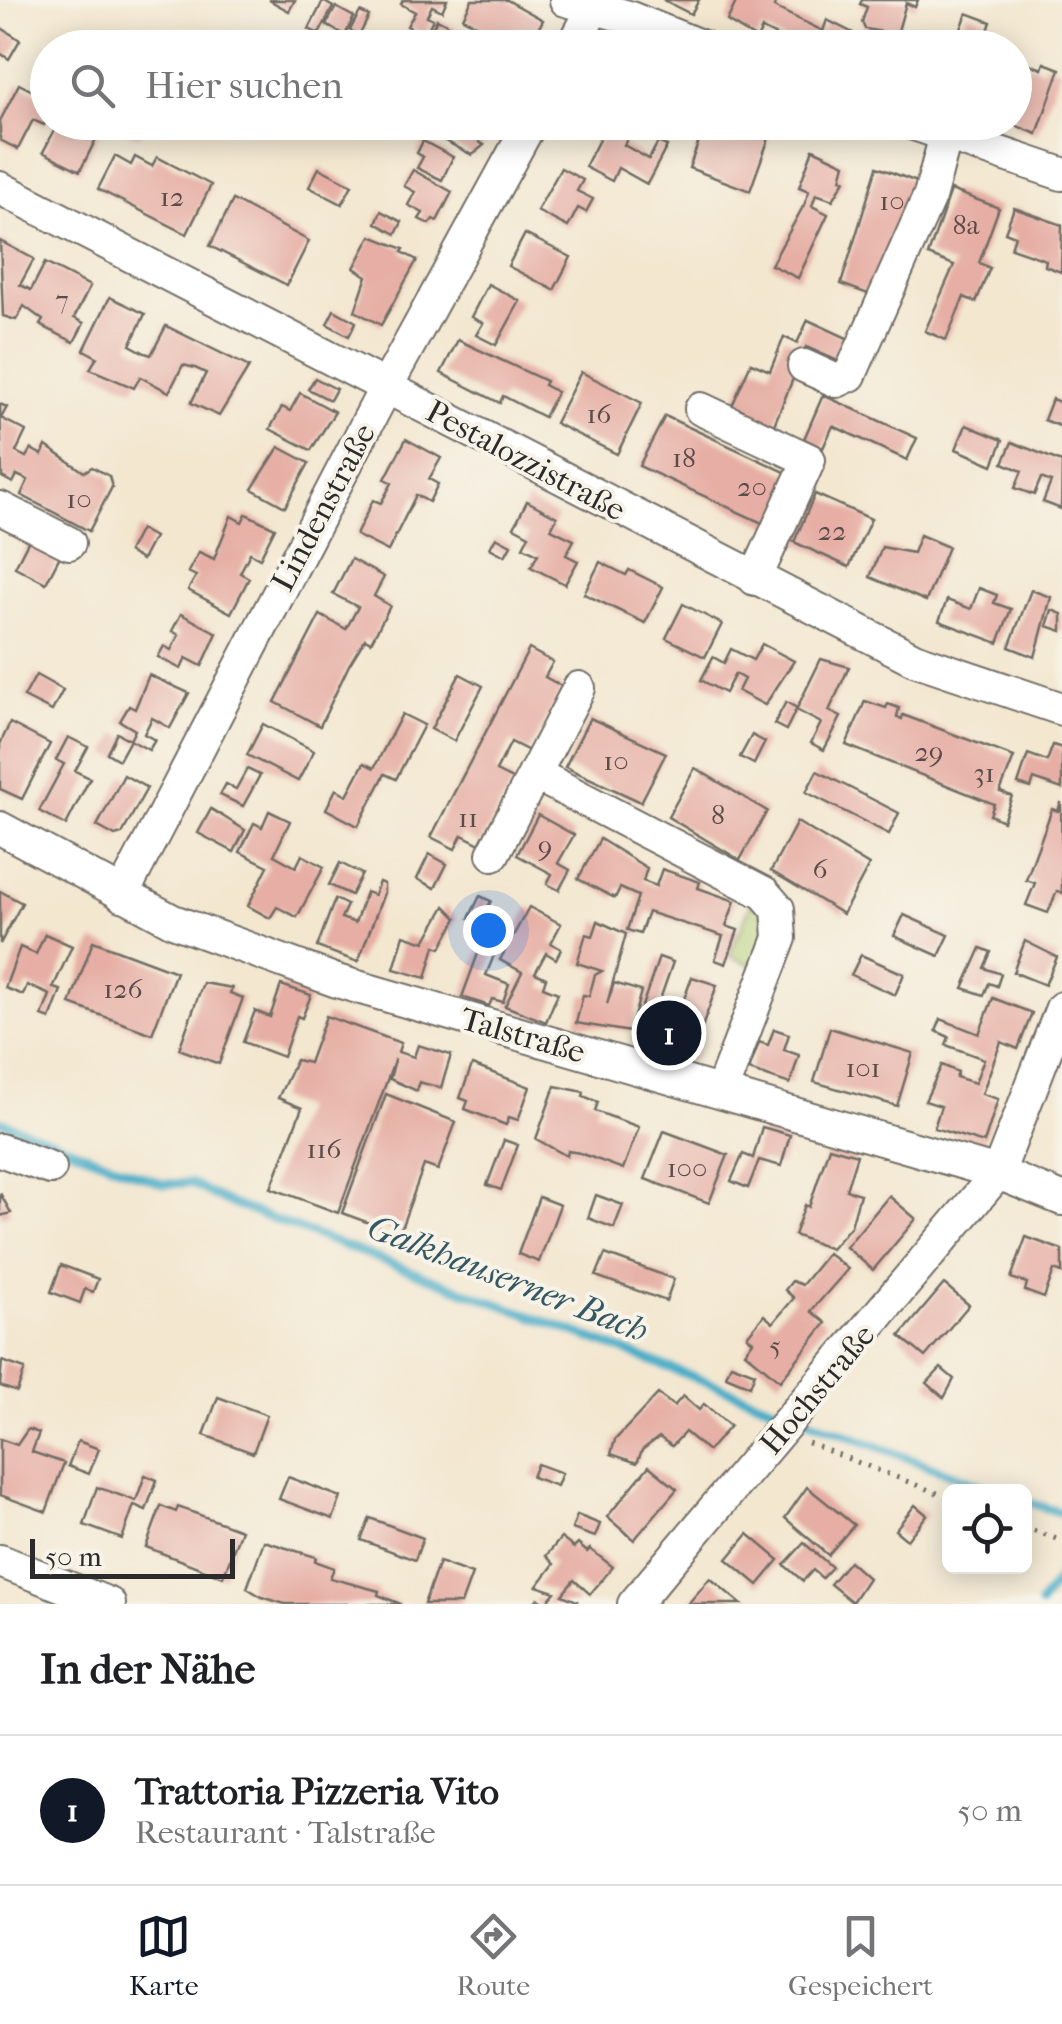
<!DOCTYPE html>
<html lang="de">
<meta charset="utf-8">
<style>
:root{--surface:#fff;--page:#f2f2f2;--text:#202124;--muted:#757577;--line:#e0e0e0;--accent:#111827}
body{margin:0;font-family:"IM FELL French Canon",serif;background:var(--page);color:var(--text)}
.controls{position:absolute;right:30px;bottom:30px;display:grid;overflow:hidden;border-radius:15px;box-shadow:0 5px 25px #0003}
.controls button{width:90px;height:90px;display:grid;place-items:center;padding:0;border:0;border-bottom:2px solid var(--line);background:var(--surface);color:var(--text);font:50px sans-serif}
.scale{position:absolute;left:30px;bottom:25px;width:205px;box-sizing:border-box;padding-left:10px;border:5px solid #2b2b2b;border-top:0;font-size:28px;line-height:35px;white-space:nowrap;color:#2b2b2b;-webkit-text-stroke:8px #f7f3e8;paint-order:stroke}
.you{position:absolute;left:488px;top:930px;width:35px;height:35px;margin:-25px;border:8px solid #fff;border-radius:50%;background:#1a73e8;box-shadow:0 0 0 15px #1a73e833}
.badge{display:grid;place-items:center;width:65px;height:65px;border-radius:50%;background:var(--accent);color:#fff;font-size:32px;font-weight:700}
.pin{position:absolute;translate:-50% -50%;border:5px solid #fff;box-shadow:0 2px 10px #0006}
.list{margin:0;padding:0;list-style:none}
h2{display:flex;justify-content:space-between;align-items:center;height:130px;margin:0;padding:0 40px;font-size:42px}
h2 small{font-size:32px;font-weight:400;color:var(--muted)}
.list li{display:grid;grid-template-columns:65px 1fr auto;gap:30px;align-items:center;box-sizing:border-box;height:150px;padding:0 40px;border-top:2px solid var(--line)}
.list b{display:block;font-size:38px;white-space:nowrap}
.list p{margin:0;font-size:32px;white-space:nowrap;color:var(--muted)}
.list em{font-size:32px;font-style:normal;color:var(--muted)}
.icon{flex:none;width:55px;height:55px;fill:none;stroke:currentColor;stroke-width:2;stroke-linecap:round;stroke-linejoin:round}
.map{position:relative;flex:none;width:1062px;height:1604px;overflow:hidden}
.search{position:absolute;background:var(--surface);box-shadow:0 5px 25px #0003;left:30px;right:30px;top:30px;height:110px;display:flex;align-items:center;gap:25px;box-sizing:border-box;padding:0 35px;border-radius:55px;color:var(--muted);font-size:38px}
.sheet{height:280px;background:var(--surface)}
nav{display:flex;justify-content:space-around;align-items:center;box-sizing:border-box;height:140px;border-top:2px solid var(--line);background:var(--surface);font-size:28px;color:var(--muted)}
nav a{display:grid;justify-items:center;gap:5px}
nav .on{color:var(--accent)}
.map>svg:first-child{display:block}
.green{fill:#b0ce75;stroke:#6e7c50;stroke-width:2.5}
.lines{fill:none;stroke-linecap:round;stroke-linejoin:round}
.stream{stroke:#49adc8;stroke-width:9}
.building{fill:#e6aea4}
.minor-casing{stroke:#716d65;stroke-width:36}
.path{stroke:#716d65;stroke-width:5;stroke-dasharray:2.5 8;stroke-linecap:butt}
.minor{stroke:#fff;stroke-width:32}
.labels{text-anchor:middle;stroke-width:8;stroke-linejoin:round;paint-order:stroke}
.number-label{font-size:28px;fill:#5a4c49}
.street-label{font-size:32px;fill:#2b2b2b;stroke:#f7f3e8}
.water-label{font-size:35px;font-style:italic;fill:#365862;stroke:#f7f3e8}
</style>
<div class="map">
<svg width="1062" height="1604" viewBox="0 0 1062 1604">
<rect width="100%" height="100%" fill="#f7f3e8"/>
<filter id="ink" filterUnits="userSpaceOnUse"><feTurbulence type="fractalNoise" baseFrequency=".01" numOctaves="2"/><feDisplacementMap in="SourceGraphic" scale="20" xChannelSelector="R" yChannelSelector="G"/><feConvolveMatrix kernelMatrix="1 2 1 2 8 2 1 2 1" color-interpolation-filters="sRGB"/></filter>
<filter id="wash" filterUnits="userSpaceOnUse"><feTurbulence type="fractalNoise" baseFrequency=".0048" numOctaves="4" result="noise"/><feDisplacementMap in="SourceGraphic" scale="40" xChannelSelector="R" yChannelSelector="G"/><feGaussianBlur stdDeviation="2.25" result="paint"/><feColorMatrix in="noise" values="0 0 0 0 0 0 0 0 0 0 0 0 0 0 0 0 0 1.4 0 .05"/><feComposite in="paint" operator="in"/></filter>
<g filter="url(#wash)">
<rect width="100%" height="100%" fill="#f3e7d0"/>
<polygon class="green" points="751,903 761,909 768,928 754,966 730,956"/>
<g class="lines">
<g class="stream">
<polyline points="0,1121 163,1184 191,1183 224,1201 787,1412"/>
<polyline points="802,1418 998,1492"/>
<polyline points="1024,1501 1062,1513"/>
<polyline points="1040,1604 1062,1575"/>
</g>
</g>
<g id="blocks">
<g class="building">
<polygon points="269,0 295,0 289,11"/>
<polygon points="403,0 447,0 442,11 432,6 427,16 433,19 425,35 407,26 415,12 401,4"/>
<polygon points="472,0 507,0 543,20 528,48 507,41 503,48 487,48 494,34 463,18"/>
<polygon points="663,0 699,0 691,14"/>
<polygon points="737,0 777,0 774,7 823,31 827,20 853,33 845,48 801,48 762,29 757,39 727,21"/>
<polygon points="862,0 918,0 915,7 906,3 898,31 936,45 940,34 957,40 967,13 991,22 982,48 956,43 954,48 889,48 894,34 865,29 862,22 867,7 860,4"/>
<polygon points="323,1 333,7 319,34 309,29"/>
<polygon points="336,7 354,17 345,35 326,25"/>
<polygon points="360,12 369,16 359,36 350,30"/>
<polygon points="437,19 459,30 450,48 426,40"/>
<polygon points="0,27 20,40 9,59 0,53"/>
<polygon points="1044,63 1060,69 1037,134 1014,125 1014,103 1029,64 1042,69"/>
<polygon points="19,84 48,99 48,118 44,125 33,120 18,149 0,140 0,121"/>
<polygon points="59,122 146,122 139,136 104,123 80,171 43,152"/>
<polygon points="433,122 483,122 488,125 479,142 484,145 472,155 428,132"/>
<polygon points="608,122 636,122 624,145 649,159 658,142 667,146 647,184 618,168 612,181 585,167"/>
<polygon points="706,122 727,122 769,138 750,191 689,168"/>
<polygon points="423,141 453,157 442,180 417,168 423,157 417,153"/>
<polygon points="813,149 845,164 841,179 845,180 833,200 816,194 812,206 828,214 798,278 771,265 805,203 809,191 799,187"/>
<polygon points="115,156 131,165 135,157 152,166 157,157 211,185 187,234 98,189"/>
<polygon points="877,167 925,185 876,297 841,284"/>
<polygon points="319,168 352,185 342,204 309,187"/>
<polygon points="561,168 583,180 577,191 593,199 586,212 578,208 568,227 537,211"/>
<polygon points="413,170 452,192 437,221 433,219 429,224 419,219 423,213 408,205 415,192 404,186"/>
<polygon points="951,190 999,208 979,263 990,268 976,302 964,297 946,340 925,331 954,265 928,255"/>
<polygon points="233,200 309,241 287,285 210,246"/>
<polygon points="1014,208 1062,225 1061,272 1045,266 1046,260 1011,248 1015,236 1005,232"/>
<polygon points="381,211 402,222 396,234 376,223"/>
<polygon points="525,234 571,257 554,290 508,266"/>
<polygon points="371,236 404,249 402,252 417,260 381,325 355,311 367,276 354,268"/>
<polygon points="0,241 34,259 20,285 31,290 45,263 90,286 74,318 84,323 74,342 40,325 43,320 24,306 16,320 3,316"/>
<polygon points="488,284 520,301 496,345 476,335 483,323 471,317"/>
<polygon points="110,297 145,314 130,345 145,353 151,355 166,326 249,367 219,416 191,403 206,373 195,368 183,365 169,392 140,377 134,388 90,369 97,357 84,350"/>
<polygon points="334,310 356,322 349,336 327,324"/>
<polygon points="808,320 858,343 847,365 806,347 774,425 732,406 751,363 770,371 784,337 797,343"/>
<polygon points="458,340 546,381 544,385 557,392 544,417 503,396 500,403 441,373"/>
<polygon points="581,372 642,403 617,454 555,423"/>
<polygon points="315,378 336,389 330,400 308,389"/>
<polygon points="300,393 335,412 311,450 270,429 282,407 290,411"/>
<polygon points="823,395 917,438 907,460 833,426 823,448 804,439"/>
<polygon points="1052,399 1062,403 1062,427 1044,420"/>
<polygon points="0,404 7,407 1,418 26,431 16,452 26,457 31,449 42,455 46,446 84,472 92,467 109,476 112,487 89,531 21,495 28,480 17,475 13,483 2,477"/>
<polygon points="665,416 798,478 773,528 639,466"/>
<polygon points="966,425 1003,440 993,465 956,449"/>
<polygon points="406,439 441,458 429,479 438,484 429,502 416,495 388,551 356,535 373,500 381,503 392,483 385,479"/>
<polygon points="1012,442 1062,462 1061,509 1043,502 1051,482 1041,478 1034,495 1015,488 1022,471 1003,463"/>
<polygon points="279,447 309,463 285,507 252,489"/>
<polygon points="815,494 871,519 849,567 794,542"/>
<polygon points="527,501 557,517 551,529 574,540 566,555 578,561 565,584 531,567 538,554 523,547 529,535 514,527"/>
<polygon points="246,514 275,528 260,558 250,553 240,573 249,578 231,613 188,590 196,576 188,572 199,552 214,559 231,516 242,522"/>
<polygon points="140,529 154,537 142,560 128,552"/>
<polygon points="920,535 948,547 926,601 870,577 882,547 913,553"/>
<polygon points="496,537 511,545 505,556 490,548"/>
<polygon points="30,538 61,554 46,583 15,567"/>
<polygon points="351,559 384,577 374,596 390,606 371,642 365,639 349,665 320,726 275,702 320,615 346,629 358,607 333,594"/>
<polygon points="600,562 626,575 629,570 663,587 645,623 584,594"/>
<polygon points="979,588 997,595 994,603 1011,609 998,643 939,621 947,600 971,609"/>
<polygon points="1031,590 1051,597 1035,657 1009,647"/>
<polygon points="683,604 722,624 705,657 666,638"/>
<polygon points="1052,610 1062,614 1062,631 1047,626"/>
<polygon points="181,614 217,633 202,666 186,658 181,669 158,657 164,646 171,650 179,635 172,631"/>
<polygon points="762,644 794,661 765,705 738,691 744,679 735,674 725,693 701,680 713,657 724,663 731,649 753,660"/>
<polygon points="529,649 553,662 545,677 563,687 529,751 511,742 496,771 514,780 480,844 462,835 455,849 431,837"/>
<polygon points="821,659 849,667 829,711 841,717 824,750 811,743 821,723 796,710 786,730 774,724 786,702 797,708"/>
<polygon points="460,674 483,686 454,741 431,729"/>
<polygon points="36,675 63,690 52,711 24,697"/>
<polygon points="149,675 189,693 170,728 152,718 144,734 155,740 149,750 130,740 135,730 120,721 129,706 135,709"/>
<polygon points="865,701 886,708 888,704 899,708 897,717 902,719 903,715 1014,757 1000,792 1012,796 1003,821 990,815 994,804 846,745"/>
<polygon points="402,714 424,725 396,779 385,774 358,826 326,809 336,789 347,795 364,763 374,768"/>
<polygon points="590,718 666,753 641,802 565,767"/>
<polygon points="10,723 50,744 22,799 0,789 0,744"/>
<polygon points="263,724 314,751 298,781 247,755"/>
<polygon points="117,733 130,740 119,760 107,753"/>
<polygon points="752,735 765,742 754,764 740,757"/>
<polygon points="68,737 88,747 75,771 90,778 66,825 39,811 64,764 56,760"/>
<polygon points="1053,745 1062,748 1062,789 1034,779 1031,788 1018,784 1028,754 1047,761"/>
<polygon points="695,768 767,811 740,860 668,817"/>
<polygon points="247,769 260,775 243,806 220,795 226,784 236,789"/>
<polygon points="817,771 899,813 889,834 806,792"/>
<polygon points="124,775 147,788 122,834 115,836 97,826"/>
<polygon points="1061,802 1062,893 1057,891 1048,913 1026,905 1035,883 1026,880 1052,809 1058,811"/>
<polygon points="211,809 245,830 234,852 198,833"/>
<polygon points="269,811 290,821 274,855 296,867 302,855 324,867 297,917 277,907 270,918 248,906 268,866 240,852 254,823 262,827"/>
<polygon points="538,815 574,835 558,863 570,870 559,890 547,884 552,874 517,855"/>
<polygon points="797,822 869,865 843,914 771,871"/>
<polygon points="600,839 647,868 643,881 656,886 662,869 700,882 698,888 735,901 726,926 738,930 726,964 715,960 723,936 648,912 640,934 627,930 638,896 620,888 615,898 578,879"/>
<polygon points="429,854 447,864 435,888 417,879"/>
<polygon points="340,863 362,874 351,895 329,885"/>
<polygon points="379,882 384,884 384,893 358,962 317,947 335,899 347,905 341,918 355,923 366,892 374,895"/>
<polygon points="0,891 22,903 0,944"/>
<polygon points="480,896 491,901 479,923 469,918"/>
<polygon points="445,906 457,918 441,948 435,946 426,978 394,969 404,935 425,942"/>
<polygon points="529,907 561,924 551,943 561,949 556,959 546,953 535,973 546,978 543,987 558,993 546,1022 505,1006 522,972 500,960"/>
<polygon points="904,915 949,935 939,956 894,936"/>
<polygon points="598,921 626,934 607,1004 614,983 641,991 630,1032 576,1023 583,995 589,996 595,975 602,971 577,963 586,934 593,936"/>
<polygon points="45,934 72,946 53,988 61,990 50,1019 42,1016 50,995 27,985 23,995 5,988 20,947 36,954"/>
<polygon points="93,941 176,972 152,1034 70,1004"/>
<polygon points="1025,941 1057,957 1045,985 1013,972"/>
<polygon points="480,948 495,953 486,975 509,984 503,1002 492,999 489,1006 462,997"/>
<polygon points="981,948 991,952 984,968 1001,974 997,986 989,983 984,995 963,988"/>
<polygon points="861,955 904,974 895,995 851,975"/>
<polygon points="659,957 673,962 655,1014 641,1009"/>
<polygon points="692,977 717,985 690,1061 650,1046 664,1008 679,1013"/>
<polygon points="203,983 232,988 230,993 243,998 219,1064 179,1049"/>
<polygon points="281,985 311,995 302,1018 297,1016 283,1057 243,1042 255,1011 270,1017"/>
<polygon points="993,998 1032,1013 1018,1049 1001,1042 988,1077 982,1094 998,1099 984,1143 934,1128 941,1106 925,1101 942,1065 958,1072 956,1077 975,1083 984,1059 946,1045 949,1037 936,1031 941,1019 979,1034"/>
<polygon points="326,1016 401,1043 398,1052 414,1057 418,1045 451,1055 441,1088 419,1082 417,1091 390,1079 395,1059 338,1213 271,1188 302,1108 278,1098 296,1060 309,1063"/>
<polygon points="830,1028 913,1053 897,1106 814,1082"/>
<polygon points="774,1029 789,1034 784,1050 799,1055 790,1084 749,1070 759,1042 768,1045"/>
<polygon points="472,1065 530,1087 518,1120 509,1117 506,1125 465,1109 468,1101 460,1098"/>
<polygon points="555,1086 584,1092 583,1096 598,1102 595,1111 639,1127 623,1169 580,1153 568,1151 567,1156 536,1139"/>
<polygon points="386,1094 456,1122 438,1170 424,1165 399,1234 342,1213"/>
<polygon points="762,1127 790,1135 781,1166 759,1160 748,1188 731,1181 743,1154 753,1158"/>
<polygon points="664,1131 728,1155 709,1203 645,1179"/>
<polygon points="504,1140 518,1145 501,1190 487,1185"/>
<polygon points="829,1147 857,1155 846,1190 860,1194 851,1226 831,1249 794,1235 805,1205 809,1207"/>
<polygon points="0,1193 11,1213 0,1216"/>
<polygon points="596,1195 623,1205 614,1228 588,1218"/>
<polygon points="889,1196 916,1219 873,1270 846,1247"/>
<polygon points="539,1197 560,1205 539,1262 518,1254"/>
<polygon points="1026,1237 1062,1250 1062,1273 1054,1270 1044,1298 1025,1291 1027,1283 1011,1278"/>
<polygon points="828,1253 848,1269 811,1311 826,1323 780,1381 745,1352 753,1341 747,1336 764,1315 773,1323 794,1298 785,1290 792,1281 802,1285"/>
<polygon points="605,1254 674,1279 666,1301 596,1276"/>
<polygon points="61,1265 98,1279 93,1292 85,1289 80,1303 51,1292"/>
<polygon points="944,1284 969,1305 925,1357 900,1336"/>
<polygon points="2,1361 25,1369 17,1392 0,1386"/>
<polygon points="731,1364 755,1373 750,1386 726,1376"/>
<polygon points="941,1368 954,1379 944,1398 927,1383"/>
<polygon points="658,1394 674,1406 683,1396 699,1410 704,1404 730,1426 708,1451 685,1432 672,1446 659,1437 642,1450 637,1463 611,1454 615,1440"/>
<polygon points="218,1397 267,1415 253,1453 204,1435"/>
<polygon points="28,1429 39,1433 32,1452 64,1463 46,1512 0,1495 0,1439 17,1445"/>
<polygon points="78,1441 99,1449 89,1474 68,1466"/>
<polygon points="537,1464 562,1473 557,1486 532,1477"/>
<polygon points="649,1466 677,1489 634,1540 607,1517"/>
<polygon points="145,1475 157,1480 146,1510 134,1505 122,1539 84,1525 97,1487 136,1501"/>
<polygon points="288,1477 341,1497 333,1519 279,1499"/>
<polygon points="807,1487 854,1525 828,1555 785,1518"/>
<polygon points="915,1505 927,1515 907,1540 895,1530"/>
<polygon points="161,1506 176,1512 178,1507 241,1530 223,1577 146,1547"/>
<polygon points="577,1515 600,1524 595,1537 572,1529"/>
<polygon points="370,1518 423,1538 415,1560 361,1540"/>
<polygon points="748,1534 779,1560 758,1585 727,1559"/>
<polygon points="561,1538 574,1548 578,1544 587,1552 590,1549 613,1567 590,1594 574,1580 562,1595 577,1601 575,1604 533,1604 538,1598 545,1604 555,1592 537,1586 554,1564 546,1556"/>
<polygon points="264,1541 316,1557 315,1561 334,1568 330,1578 379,1591 378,1595 401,1604 285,1604 262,1597 247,1588"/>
<polygon points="804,1543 832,1567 822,1578 813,1570 803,1581 784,1565"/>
<polygon points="849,1561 868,1578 852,1602 830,1584"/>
<polygon points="439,1562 472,1574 461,1604 424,1604"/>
<polygon points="710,1578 741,1604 688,1604"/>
</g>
</g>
</g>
<g filter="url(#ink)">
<use href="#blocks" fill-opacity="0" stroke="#716d65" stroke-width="2.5"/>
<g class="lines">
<g class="minor-casing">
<g id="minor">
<polyline points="566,0 628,17 705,48"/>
<polyline points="572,48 598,0"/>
<polyline points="908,122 1062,174"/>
<polyline points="0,188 914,659 1062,709"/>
<polyline points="804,366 837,381 850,375 930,195 946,135"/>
<polyline points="701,409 809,460 755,579"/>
<polyline points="0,508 69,543"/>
<polyline points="535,774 764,893 778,909 780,938 721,1092"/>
<polyline points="0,828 173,921 337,981 998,1173 1062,1199"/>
<polyline points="493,854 579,688"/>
<polyline points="122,895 386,387 531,122"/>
<polyline points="0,1150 50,1168"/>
<polyline points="0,1561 109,1604"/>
<polyline points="634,1604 998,1173 1062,1008"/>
</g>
</g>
<g class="path">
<polyline points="808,1443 950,1498"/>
<polyline points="1024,1527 1062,1541"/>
</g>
<use href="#minor" class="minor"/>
</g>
</g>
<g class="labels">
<g class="number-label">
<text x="172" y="206">12</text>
<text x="892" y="210">10</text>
<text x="966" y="234">8a</text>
<text x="62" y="309">7</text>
<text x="599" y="423">16</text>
<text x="684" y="467">18</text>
<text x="752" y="496">20</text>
<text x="79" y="508">10</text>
<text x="832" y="540">22</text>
<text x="929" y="761">29</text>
<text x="616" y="770">10</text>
<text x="984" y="782">31</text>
<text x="718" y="824">8</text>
<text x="468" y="827">11</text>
<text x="545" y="855">9</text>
<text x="820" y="878">6</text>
<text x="123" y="998">126</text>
<text x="863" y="1077">101</text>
<text x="324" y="1158">116</text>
<text x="687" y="1177">100</text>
<text x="775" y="1355">5</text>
</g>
<g class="street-label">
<text transform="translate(526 460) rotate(28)" y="11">Pestalozzistraße</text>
<text transform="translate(323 507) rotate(-62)" y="11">Lindenstraße</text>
<text transform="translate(523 1035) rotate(16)" y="11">Talstraße</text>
<text transform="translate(817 1389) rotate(-50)" y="11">Hochstraße</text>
</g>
<g class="water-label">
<text transform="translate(508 1278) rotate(21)" y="12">Galkhauserner Bach</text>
</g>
</g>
</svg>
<div class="controls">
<button><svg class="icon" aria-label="locate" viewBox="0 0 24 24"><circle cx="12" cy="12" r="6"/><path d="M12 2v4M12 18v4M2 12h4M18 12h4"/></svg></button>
</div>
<div class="scale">50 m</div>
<div class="you"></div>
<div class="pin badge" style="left:669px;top:1033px">1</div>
<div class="search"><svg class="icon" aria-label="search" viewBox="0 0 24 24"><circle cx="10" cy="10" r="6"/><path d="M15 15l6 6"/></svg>Hier suchen</div>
</div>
<section class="sheet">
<h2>In der Nähe<small></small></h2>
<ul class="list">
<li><span class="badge">1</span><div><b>Trattoria Pizzeria Vito</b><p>Restaurant · Talstraße</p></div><em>50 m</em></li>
</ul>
</section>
<nav>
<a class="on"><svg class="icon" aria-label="map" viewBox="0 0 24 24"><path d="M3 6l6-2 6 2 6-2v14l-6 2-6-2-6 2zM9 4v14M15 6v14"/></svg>Karte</a>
<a><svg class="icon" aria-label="directions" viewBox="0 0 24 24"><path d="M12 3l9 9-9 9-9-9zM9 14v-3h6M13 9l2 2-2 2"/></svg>Route</a>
<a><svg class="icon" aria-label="saved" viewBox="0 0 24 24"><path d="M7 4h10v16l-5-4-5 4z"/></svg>Gespeichert</a>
</nav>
